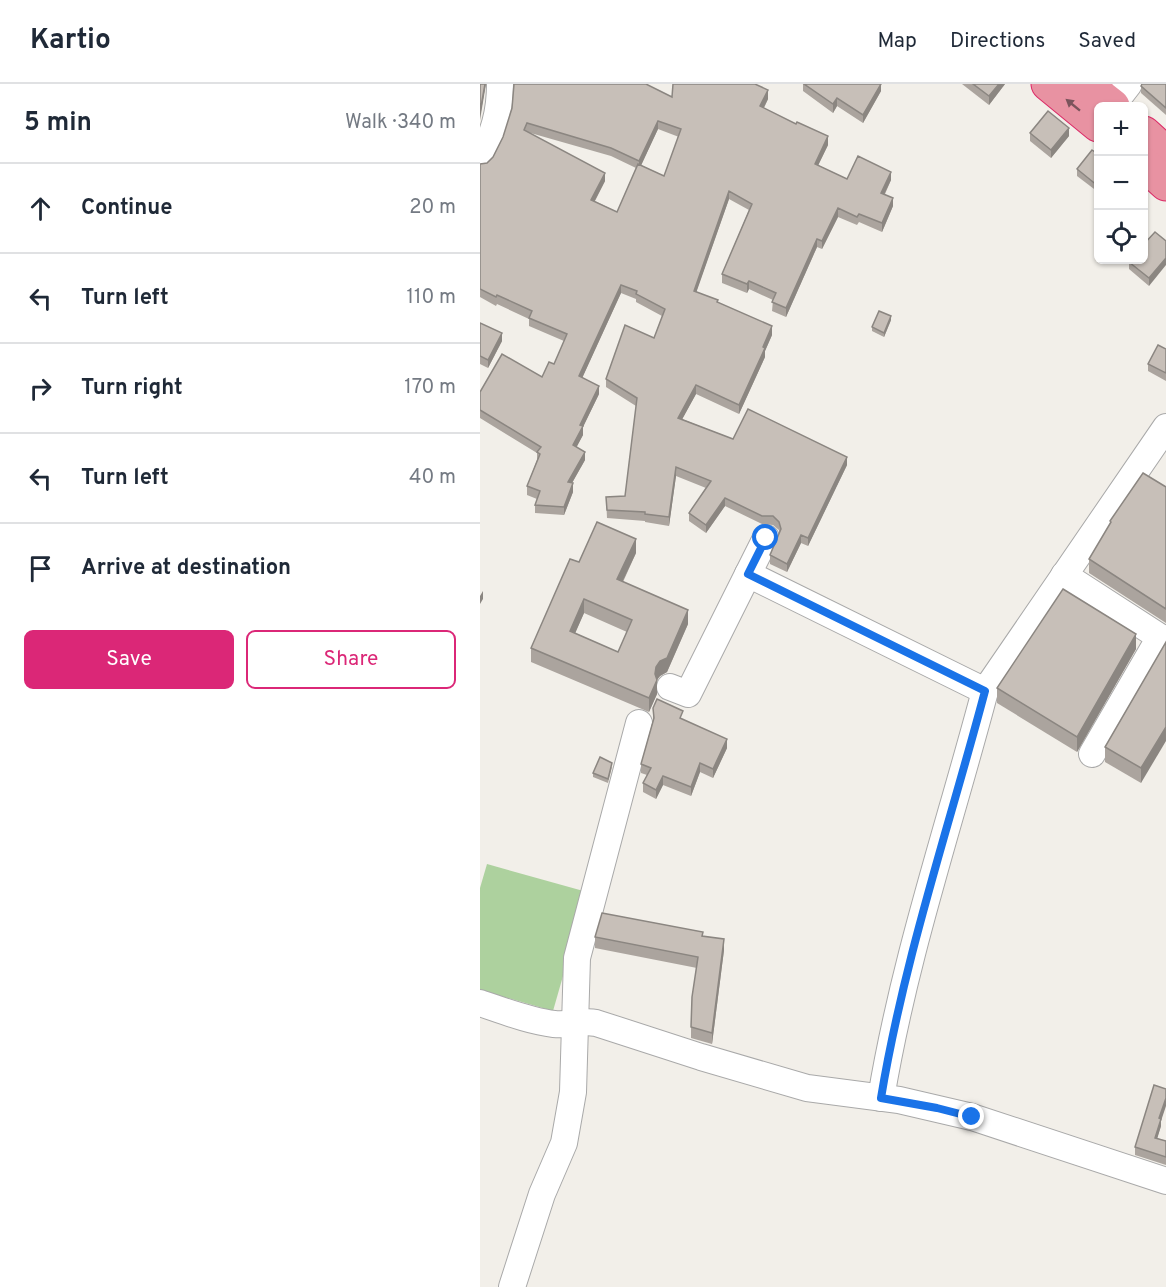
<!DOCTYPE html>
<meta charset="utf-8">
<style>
:root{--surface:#fff;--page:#f2f2f3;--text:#1f2937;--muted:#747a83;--line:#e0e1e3;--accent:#db2777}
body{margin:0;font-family:Overpass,sans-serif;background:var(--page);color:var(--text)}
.controls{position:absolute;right:18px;top:18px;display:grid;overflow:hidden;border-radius:9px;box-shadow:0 2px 4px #0004}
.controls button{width:54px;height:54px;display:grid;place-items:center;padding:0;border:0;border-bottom:2px solid var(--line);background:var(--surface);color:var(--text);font:30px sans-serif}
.stop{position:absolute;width:18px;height:18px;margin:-14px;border:4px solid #1a73e8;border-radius:50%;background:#fff}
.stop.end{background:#1a73e8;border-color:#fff;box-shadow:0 2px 6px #0008}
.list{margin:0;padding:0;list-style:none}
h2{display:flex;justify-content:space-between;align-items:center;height:78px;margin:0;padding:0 24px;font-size:26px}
h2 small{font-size:20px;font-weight:400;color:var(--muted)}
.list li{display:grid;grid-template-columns:39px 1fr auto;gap:18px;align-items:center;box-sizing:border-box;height:90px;padding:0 24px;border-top:2px solid var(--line)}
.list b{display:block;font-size:22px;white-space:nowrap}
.list em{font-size:20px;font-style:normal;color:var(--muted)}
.actions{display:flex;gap:12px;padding:18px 24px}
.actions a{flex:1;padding:14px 0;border:2px solid var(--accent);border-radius:9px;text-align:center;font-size:21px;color:var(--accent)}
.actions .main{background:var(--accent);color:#fff}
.icon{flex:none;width:33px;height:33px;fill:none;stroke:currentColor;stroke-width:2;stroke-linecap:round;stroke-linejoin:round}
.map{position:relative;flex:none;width:686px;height:1203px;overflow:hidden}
header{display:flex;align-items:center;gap:36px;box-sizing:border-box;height:84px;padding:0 30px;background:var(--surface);border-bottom:2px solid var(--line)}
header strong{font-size:28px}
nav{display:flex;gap:33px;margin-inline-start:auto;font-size:21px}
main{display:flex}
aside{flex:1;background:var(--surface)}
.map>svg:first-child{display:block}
.forest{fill:#add19e}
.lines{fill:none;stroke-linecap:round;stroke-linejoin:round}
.minor-casing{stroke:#a9a9a9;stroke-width:28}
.highway-casing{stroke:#dc2a67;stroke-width:35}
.minor{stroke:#fff;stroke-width:26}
.highway{stroke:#e892a2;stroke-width:33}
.wall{fill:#aba49e;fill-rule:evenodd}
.shaded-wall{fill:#8b8681}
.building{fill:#c7bfb8;stroke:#8b8681;stroke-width:1.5;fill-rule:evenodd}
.oneway{fill:#7b545c}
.route{stroke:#1a73e8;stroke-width:8}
</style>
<header>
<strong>Kartio</strong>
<nav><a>Map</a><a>Directions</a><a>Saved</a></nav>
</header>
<main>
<aside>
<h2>5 min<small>Walk · 340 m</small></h2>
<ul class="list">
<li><svg class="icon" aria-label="ahead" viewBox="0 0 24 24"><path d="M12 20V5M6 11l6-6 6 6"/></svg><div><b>Continue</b></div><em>20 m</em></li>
<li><svg class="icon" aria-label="left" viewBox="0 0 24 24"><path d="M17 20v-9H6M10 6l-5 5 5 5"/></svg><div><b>Turn left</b></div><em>110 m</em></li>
<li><svg class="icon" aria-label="right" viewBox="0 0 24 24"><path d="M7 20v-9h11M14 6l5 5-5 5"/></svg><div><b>Turn right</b></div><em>170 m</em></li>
<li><svg class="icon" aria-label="left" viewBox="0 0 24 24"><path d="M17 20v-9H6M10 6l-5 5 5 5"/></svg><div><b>Turn left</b></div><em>40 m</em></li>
<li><svg class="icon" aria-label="arrive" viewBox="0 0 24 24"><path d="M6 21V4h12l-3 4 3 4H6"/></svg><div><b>Arrive at destination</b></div></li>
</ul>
<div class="actions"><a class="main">Save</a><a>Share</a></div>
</aside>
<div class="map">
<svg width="686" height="1203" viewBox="0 0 686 1203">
<rect width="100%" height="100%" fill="#f2efe9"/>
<polygon class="forest" points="7,780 107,808 73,927 0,906 0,804"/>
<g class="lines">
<g class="minor-casing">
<g id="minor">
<polyline points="632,22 649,0"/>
<path d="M0 74C14 50 20 28 20 0"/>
<polyline points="268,490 505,607 686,343"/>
<polyline points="584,491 686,557"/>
<polyline points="190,603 208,610 286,454"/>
<polyline points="612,670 680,553"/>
<path d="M0 919C24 927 49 937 74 940 89 942 102 936 116 939L221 973 327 1004 419 1016 492 1033 686 1097"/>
<path d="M401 1014C424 875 469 743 505 607"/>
<polyline points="32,1203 62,1110 84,1059 93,1008 97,874 159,639"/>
</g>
</g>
<g class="highway-casing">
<g id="highway">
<polyline points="568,0 618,41"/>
<polyline points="605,0 633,22"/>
<polyline points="664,49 686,69"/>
<polyline points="664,80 686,100"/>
</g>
</g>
<use href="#minor" class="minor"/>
<use href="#highway" class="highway"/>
</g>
<g class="wall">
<polygon points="323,0 401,0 401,7 383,39 357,22 353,29 323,7"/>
<polygon points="482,0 525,0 509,21"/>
<polygon points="686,0 686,31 661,9 661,2"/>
<path d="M192 13 288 15 284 24 348 61 338 81 367 95 411 96 405 110 413 122 402 148 379 138 377 141 358 133 342 165 337 163 306 233 292 227 293 216 269 205 267 209 242 199V190L269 126 249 115 216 208 238 218 292 251 285 267V273L259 330 216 310 202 335 253 355 367 381 328 462 321 459 307 488 290 480V471L299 449V446L293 441 282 440 245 422 226 449 209 437V429L226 404 196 392 189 442 165 438V437L127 434 126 413 145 412 156 322 126 303V295L174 254 182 232 156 218V215L141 209 102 294 119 310 103 343V351L96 363 105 376 92 399 93 408 84 431 55 429V421L57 415 47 411V402L57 376V369L0 334V308L62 293 74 280 84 257 49 242V235L17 220 16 222 0 213V80L7 79 13 73 23 53 32 24ZM178 45 199 53 184 92 161 81ZM47 48 131 72 156 84 137 128 115 117 125 97Z"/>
<polygon points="550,49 589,52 571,74 550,57"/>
<polygon points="618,70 618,108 597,92 597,85"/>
<polygon points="675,148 669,202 649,185 649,178"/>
<polygon points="411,236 404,253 392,247 392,243"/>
<polygon points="0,239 22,257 8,284 0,280"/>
<polygon points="686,265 686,297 668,287 668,280"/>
<polygon points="686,403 686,539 609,489 609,475 630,441 630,437"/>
<path d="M156 469 143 498 208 540 187 588 180 592 177 596V610L169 628 51 578V564L99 478ZM104 529 147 548 138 568 95 549Z"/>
<polygon points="686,558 661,699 625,678 625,663"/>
<polygon points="656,565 597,668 517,619 517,604"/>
<polygon points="173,624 203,636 247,664 233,694 220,688 211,712 183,701 176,715 163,708 163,699 167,691 161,689 161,680 173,636"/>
<polygon points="132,683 128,699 113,693 113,689"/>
<polygon points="223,852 244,866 232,960 211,954 211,943 217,884 115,864 115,853"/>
<polygon points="681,1037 681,1042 677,1054 686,1057 686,1081 655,1071 655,1063"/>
</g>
<g class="shaded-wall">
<polygon points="5,0 6,0 0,36 0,28"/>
<polygon points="398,0 401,0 401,7 383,39 383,31"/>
<polygon points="519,0 525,0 509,21 509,12"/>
<polygon points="288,6 288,15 280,31 280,22"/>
<polygon points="357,14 357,22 353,29 353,20"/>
<polygon points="178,37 178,45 159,86 159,77"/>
<polygon points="589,44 589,52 571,74 571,66"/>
<polygon points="348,52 348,61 335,88 335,80"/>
<polygon points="411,88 411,96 401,117 401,109"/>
<polygon points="125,89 125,97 111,124 111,116"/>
<polygon points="249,107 249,115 214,215 214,207"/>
<polygon points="413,114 413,122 402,148 402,139"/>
<polygon points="358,124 358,133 342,165 342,157"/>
<polygon points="337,155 337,163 306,233 306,224"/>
<polygon points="686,174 686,181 669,202 669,194"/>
<polygon points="269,197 269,205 267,209 267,200"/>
<polygon points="141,201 141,209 99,301 99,292"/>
<polygon points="411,232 411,236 404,253 404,249"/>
<polygon points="292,242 292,251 285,267 285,273 259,330 259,321"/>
<polygon points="22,249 22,257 8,284 8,276"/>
<polygon points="216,301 216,310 198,343 198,334"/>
<polygon points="119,302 119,310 103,343 103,351 93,370 93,361 100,341"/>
<polygon points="105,368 105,376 88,406 88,398"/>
<polygon points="367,373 367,381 328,462 328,454"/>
<polygon points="196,383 196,392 189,442 189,433"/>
<polygon points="93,399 93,408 84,431 84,423"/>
<polygon points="245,414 245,422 226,449 226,441"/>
<polygon points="321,451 321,459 307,488 307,480"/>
<polygon points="156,455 156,469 137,509 137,495"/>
<polygon points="3,507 3,515 0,520 0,512"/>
<polygon points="104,515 104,529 90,561 90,547"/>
<polygon points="208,526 208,540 187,588 180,592 176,597 177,596 177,610 169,628 169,614 176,583"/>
<polygon points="656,550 656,565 597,668 597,653"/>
<polygon points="686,643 686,657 661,699 661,684"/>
<polygon points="247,655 247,664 233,694 233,685"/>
<polygon points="220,679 220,688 211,712 211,703"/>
<polygon points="183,692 183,701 176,715 176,706"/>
<polygon points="244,855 244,866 232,960 232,949"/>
<polygon points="686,1014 686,1022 681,1037 681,1042 675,1062 675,1054 679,1034"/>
</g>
<g class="building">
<polygon points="0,0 5,0 0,28"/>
<path d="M34 0H166L192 13 193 0H275L288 6 280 22 316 40 317 38 348 52 335 80 367 95 378 72 411 88 401 109 413 114 402 139 379 130 377 133 358 124 342 157 337 155 306 224 292 218 296 209 269 197 267 200 242 190 272 120 249 107 214 207 238 216 237 218 292 242 283 263 285 264 259 321 216 301 198 334 253 355 268 325 367 373 328 454 321 451 307 480 290 471 301 445 299 438 293 432H282L245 414 226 441 209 429 231 397 196 383 189 433 165 430V428L127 426 126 413 145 412 157 314 126 295 145 241 174 254 185 225 156 210 157 207 141 201 99 292 119 302 100 341 103 342 93 361 105 368 88 398 93 399 84 423 55 421 60 407 47 402 60 370 57 368 61 363 0 326V308L22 270 62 293 69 278 74 280 87 250 49 234 52 227 17 211 16 213 0 205V80L7 79 13 73 23 53 32 24ZM178 37 201 45 184 92 158 80 137 128 111 116 125 89 44 46 47 39 131 64 159 77Z"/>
<polygon points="324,0 401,0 383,31 357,14 353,20"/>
<polygon points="493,0 519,0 509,12"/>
<polygon points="662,0 686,0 686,24 661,2"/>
<polygon points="568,27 589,44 571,66 550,49"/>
<polygon points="612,66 618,70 618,102 597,85"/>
<polygon points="675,148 686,157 686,174 669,194 649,178 651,176 663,176 663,161"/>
<polygon points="399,227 411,232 404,249 392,243"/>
<polygon points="0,239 22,249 8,276 0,272"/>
<polygon points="678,261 686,265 686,289 668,280"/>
<polygon points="663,389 686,403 686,525 609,475 631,438 630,437"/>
<path d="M117 438 156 455 137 495 208 526 187 574 180 577 176 583 175 590 177 596 169 614 51 564 90 475 99 478ZM104 515 152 536 138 568 90 547Z"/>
<polygon points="583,505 656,550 597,653 517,604"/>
<polygon points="686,558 686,643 661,684 625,663"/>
<polygon points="177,615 203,627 200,634 247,655 233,685 220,679 211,703 183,692 176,706 163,699 171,684 161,680 174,634 173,624"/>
<polygon points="120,673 132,679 128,695 113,689"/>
<polygon points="122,829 223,848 222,852 244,855 232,949 211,943 212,913 218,873 115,853"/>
<polygon points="674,1001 686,1005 686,1014 679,1034 681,1035 675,1054 686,1057 686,1073 655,1063"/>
</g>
<defs><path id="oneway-solid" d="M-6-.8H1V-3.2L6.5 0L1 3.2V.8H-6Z" transform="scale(1.5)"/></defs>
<use class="oneway" href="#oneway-solid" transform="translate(593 21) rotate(-141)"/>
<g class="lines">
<path class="route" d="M286 454 268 490 505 607C469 743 424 875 401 1014L457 1024 492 1033"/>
</g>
</svg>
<div class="controls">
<button>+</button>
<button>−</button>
<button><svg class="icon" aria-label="locate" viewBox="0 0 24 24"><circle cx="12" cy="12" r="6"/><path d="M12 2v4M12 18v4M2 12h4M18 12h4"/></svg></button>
</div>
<div class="stop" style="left:286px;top:454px"></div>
<div class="stop end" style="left:492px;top:1033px"></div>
</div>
</main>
